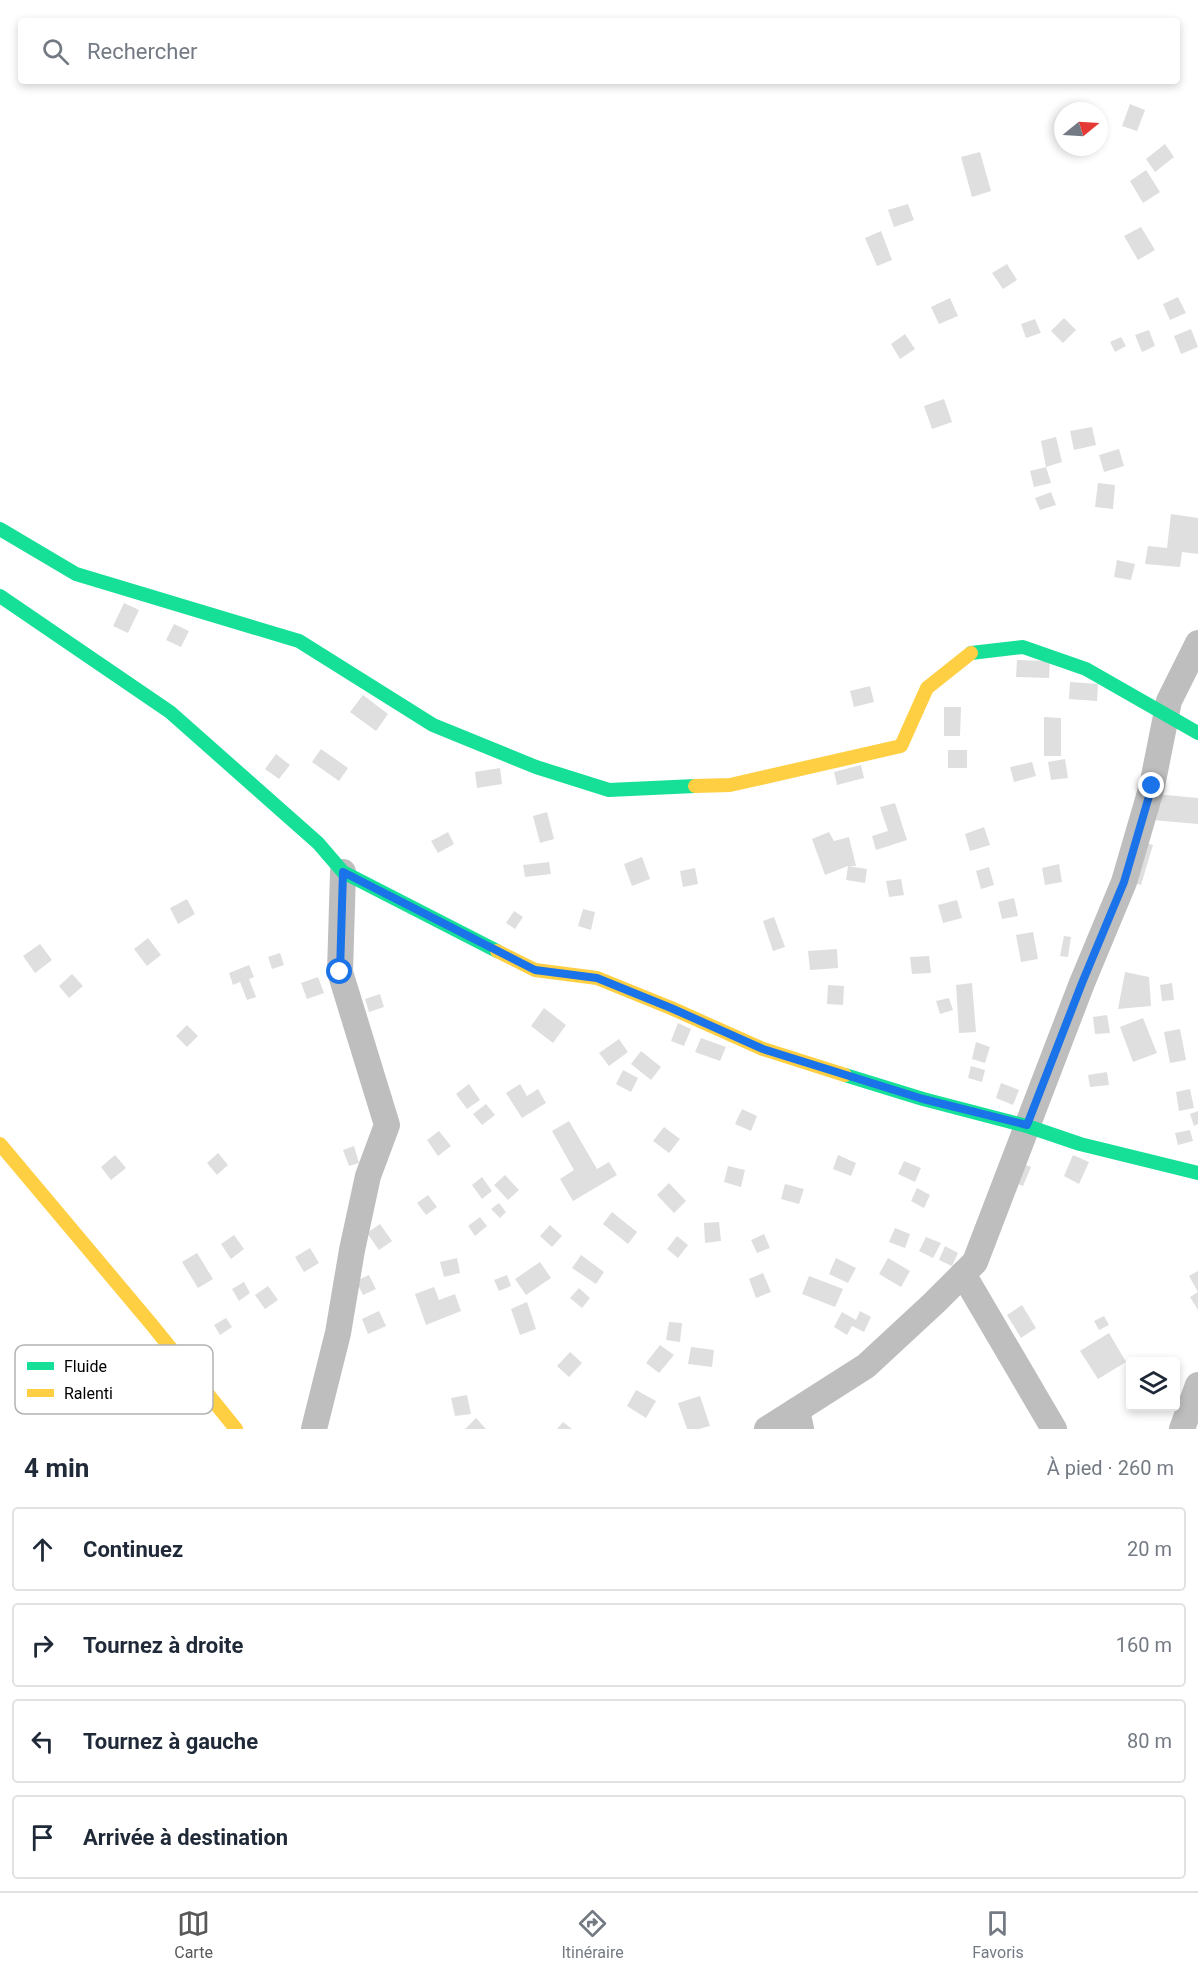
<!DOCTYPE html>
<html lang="fr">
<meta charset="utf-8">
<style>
:root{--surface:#fff;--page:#f2f2f3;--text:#1f2937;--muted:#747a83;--line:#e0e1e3;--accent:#595959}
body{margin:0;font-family:Roboto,sans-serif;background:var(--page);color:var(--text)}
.controls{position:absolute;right:18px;bottom:18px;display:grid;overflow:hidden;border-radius:6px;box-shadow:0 3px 9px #0003}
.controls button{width:54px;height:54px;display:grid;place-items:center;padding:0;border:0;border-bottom:2px solid var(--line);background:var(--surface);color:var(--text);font:30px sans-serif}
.compass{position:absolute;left:1054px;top:102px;width:54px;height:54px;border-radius:50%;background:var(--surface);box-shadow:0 3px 9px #0003;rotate:72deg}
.stop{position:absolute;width:18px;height:18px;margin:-14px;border:4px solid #1a73e8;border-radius:50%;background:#fff}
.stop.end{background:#1a73e8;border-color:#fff;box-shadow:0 2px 6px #0008}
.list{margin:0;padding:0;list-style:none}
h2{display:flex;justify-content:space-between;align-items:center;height:78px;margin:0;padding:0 24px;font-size:26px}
h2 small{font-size:20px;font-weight:400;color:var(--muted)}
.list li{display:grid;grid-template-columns:39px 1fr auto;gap:18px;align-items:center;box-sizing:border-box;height:84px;margin:0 12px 12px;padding:0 12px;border:2px solid var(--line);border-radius:6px}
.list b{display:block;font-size:22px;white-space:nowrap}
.list em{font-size:20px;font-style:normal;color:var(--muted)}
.icon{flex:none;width:33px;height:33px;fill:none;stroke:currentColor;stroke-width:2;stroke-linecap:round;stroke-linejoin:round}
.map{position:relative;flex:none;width:1198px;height:1429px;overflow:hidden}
.search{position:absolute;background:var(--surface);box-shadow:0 3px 9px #0003;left:18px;right:18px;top:18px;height:66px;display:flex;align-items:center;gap:15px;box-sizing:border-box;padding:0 21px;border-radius:6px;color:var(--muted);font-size:22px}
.sheet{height:462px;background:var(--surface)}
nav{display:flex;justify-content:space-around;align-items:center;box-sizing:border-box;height:84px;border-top:2px solid var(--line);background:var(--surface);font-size:16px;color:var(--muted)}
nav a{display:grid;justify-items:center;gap:3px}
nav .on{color:var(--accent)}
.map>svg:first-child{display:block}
.building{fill:#dfdfdf}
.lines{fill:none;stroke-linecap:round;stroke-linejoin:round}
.street{stroke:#bebebe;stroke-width:26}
.fast{stroke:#16e098;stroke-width:14}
.slow{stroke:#ffcf43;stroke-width:14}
.route{stroke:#1a73e8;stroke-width:8}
.key{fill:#fff;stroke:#b2b2b2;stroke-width:1.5}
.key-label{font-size:16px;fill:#000}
</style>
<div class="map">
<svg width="1198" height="1429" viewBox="0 0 1198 1429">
<rect width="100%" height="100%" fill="#fff"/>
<g class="building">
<polygon points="1130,104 1145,110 1137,131 1122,126"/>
<polygon points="1165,144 1174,157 1155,172 1146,159"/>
<polygon points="980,152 991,191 972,197 961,157"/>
<polygon points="1146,170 1160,192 1143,203 1130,181"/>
<polygon points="908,204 914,220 894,227 888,210"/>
<polygon points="1141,227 1155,250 1138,260 1124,236"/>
<polygon points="881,231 892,260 877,266 865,238"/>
<polygon points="1007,264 1017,280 1003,289 992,273"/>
<polygon points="1178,297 1186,313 1170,320 1163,304"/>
<polygon points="950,298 958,316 939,324 931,307"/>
<polygon points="1064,318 1076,330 1063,343 1051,331"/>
<polygon points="1035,319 1041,333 1026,338 1021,324"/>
<polygon points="1191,329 1198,347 1181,354 1174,336"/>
<polygon points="1149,330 1155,346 1142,352 1135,335"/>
<polygon points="905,334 915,349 900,359 891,344"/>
<polygon points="1121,337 1126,346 1115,352 1110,342"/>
<polygon points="944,399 952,422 932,429 924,406"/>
<polygon points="1092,427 1096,445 1074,450 1070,431"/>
<polygon points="1056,437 1062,462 1046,467 1041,441"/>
<polygon points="1119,449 1124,466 1104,472 1099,455"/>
<polygon points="1046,467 1051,483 1034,487 1030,471"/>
<polygon points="1098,483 1115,485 1113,509 1095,507"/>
<polygon points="1051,492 1056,505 1040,510 1035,498"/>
<polygon points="1171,514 1198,518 1198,554 1182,552 1180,567 1145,564 1148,546 1167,548"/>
<polygon points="1117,560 1135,564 1131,580 1114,577"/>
<polygon points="124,603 139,610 128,633 113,626"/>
<polygon points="174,624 189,631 181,647 166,640"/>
<polygon points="1017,660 1050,661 1049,678 1016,677"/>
<polygon points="1070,682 1098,684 1097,701 1069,699"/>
<polygon points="870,686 874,702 854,707 850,691"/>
<polygon points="363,695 388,714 376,731 350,712"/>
<polygon points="944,707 961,707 960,736 944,736"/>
<polygon points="1044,717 1061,718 1061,756 1044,756"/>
<polygon points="321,749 348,768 339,781 312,762"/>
<rect x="948" y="750" width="19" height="18"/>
<polygon points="276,754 290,765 279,779 265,769"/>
<polygon points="1065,759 1068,778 1051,780 1048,762"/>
<polygon points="1032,762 1036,776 1014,782 1010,767"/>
<polygon points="861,765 864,778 837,785 834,772"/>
<polygon points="500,768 502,784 477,788 475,772"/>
<polygon points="1155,794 1198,798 1198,824 1153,820"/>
<polygon points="895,803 907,840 876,850 872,836 888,831 880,807"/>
<polygon points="547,812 554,839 540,843 533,816"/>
<polygon points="984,827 990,845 970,851 965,834"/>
<polygon points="448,832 454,844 438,853 431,841"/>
<polygon points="829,832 834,841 849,837 856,866 848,866 825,875 812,839"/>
<polygon points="1142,842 1153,845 1141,885 1131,882"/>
<polygon points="642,857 650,879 632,886 624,864"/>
<polygon points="549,862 551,874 525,877 523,865"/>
<polygon points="1059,864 1062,882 1045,885 1042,868"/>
<polygon points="848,866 867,869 865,883 846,880"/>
<polygon points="989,867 994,885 981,889 976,871"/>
<polygon points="695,868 698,884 683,887 680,871"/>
<polygon points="901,879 904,895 889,897 886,881"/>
<polygon points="1014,898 1018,916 1002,919 998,902"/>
<polygon points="187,899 195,914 178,924 170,908"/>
<polygon points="957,900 962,918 943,923 938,905"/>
<polygon points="583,909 595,912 591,930 578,926"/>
<polygon points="514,911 523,917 515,929 506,923"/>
<polygon points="774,917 785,947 773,951 763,921"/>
<polygon points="1033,932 1038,959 1021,962 1016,935"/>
<polygon points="1064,936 1071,937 1068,957 1060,956"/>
<polygon points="148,938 161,955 147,966 134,949"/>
<polygon points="40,944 52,960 35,973 23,956"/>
<polygon points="837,949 838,968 810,970 808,951"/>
<polygon points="280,953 284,965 272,969 268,957"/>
<polygon points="929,956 931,973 912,974 910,957"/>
<polygon points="249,965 254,977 249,979 256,997 247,1000 240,982 233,985 229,973"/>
<polygon points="1125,972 1149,977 1151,1006 1118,1009"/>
<polygon points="72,974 83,986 69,998 59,986"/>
<polygon points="318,977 324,993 307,999 301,983"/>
<polygon points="972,983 976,1032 959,1033 956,985"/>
<polygon points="1172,983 1174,1000 1162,1001 1160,985"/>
<polygon points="828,985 844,986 843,1005 827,1004"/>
<polygon points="380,994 384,1007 369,1012 365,999"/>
<polygon points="949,998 953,1010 940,1014 936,1001"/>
<polygon points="544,1008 566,1025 553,1043 531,1026"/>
<polygon points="1107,1015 1110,1033 1095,1034 1093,1017"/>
<polygon points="1143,1018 1157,1053 1133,1062 1120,1027"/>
<polygon points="678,1023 691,1029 684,1046 671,1041"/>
<polygon points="187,1025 198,1036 187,1047 176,1036"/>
<polygon points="1180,1029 1186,1060 1170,1063 1164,1032"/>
<polygon points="701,1038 726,1047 720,1061 695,1052"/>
<polygon points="619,1039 628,1052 609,1066 599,1053"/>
<polygon points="976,1042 990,1047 985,1063 972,1059"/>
<polygon points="641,1051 661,1067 651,1080 631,1064"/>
<polygon points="971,1066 985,1070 982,1082 968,1078"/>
<polygon points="623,1070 638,1078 631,1092 616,1084"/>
<polygon points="1107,1072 1109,1085 1090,1087 1088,1075"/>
<polygon points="1001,1083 1019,1090 1013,1105 996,1098"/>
<polygon points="469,1084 480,1100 467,1109 456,1094"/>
<polygon points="520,1084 527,1096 538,1089 546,1103 522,1118 506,1093"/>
<polygon points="1190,1089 1194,1108 1179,1111 1176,1092"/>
<polygon points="486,1104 495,1115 482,1125 473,1114"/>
<polygon points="742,1109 757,1116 751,1131 735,1124"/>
<polygon points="1198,1111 1198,1124 1194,1126 1190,1114"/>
<polygon points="569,1121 597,1169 609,1162 617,1175 573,1201 560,1179 574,1170 552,1131"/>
<polygon points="664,1127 680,1139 669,1153 653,1141"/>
<polygon points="1190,1130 1193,1141 1178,1145 1175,1133"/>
<polygon points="439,1131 451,1146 438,1156 427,1140"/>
<polygon points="354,1146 359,1163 349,1166 343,1150"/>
<polygon points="218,1153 228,1165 217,1175 207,1163"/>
<polygon points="115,1155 126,1168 111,1180 101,1167"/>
<polygon points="838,1155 856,1163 851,1176 833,1169"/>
<polygon points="1073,1155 1089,1162 1079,1184 1064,1176"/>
<polygon points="904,1161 921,1168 915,1182 898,1174"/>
<polygon points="1020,1163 1031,1167 1023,1186 1013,1182"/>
<polygon points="728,1166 745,1170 741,1187 724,1182"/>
<polygon points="505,1175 519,1190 508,1200 494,1185"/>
<polygon points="482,1177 492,1191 482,1199 472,1185"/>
<polygon points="669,1183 686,1201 674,1213 657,1195"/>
<polygon points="785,1184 804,1189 799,1204 781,1199"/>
<polygon points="917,1188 930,1195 924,1208 911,1201"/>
<polygon points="428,1195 437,1207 426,1215 417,1203"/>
<polygon points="499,1203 506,1212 500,1218 491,1209"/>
<polygon points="612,1212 637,1232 628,1244 603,1224"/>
<polygon points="480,1217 487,1226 475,1236 468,1226"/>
<polygon points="719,1222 721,1241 705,1243 704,1223"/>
<polygon points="380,1224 392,1241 379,1250 367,1233"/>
<polygon points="550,1225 562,1236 552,1247 540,1236"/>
<polygon points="895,1228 910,1234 905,1248 889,1242"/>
<polygon points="764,1234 770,1248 757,1253 751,1240"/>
<polygon points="234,1235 244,1249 231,1259 221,1244"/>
<polygon points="677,1236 688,1245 678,1258 667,1249"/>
<polygon points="926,1237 941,1243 933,1258 919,1251"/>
<polygon points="945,1246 958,1253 952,1266 939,1260"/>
<polygon points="310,1248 319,1263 304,1272 295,1257"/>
<polygon points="197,1253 213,1279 198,1288 182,1262"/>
<polygon points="581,1255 604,1272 596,1284 572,1268"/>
<polygon points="457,1258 460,1273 444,1277 440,1262"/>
<polygon points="836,1258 856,1268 848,1283 829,1274"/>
<polygon points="888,1258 910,1271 901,1287 879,1274"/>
<polygon points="540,1262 551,1278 526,1295 515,1279"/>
<polygon points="1198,1271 1198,1292 1189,1276"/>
<polygon points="763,1273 771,1292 756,1298 749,1279"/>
<polygon points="369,1275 376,1289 363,1295 356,1281"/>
<polygon points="507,1275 511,1286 499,1291 494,1280"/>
<polygon points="809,1276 843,1289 835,1307 802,1294"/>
<polygon points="244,1282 250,1293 239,1301 232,1289"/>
<polygon points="268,1286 278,1300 265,1309 255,1295"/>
<polygon points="434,1287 439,1300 455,1294 461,1311 426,1325 415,1294"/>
<polygon points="579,1288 590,1298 582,1308 570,1298"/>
<polygon points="1198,1292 1198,1310 1190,1297"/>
<polygon points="527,1302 536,1329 520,1335 511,1309"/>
<polygon points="1022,1305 1036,1328 1021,1338 1007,1315"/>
<polygon points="379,1311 386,1326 368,1334 362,1319"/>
<polygon points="860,1311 871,1317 864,1332 852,1326 847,1335 834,1327 842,1312 856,1320"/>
<polygon points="1104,1316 1109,1325 1099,1330 1094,1321"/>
<polygon points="226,1318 232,1327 220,1335 214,1325"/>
<polygon points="669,1322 682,1323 680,1342 666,1340"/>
<polygon points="1109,1333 1126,1362 1098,1379 1080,1351"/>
<polygon points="660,1345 674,1355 659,1373 646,1363"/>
<polygon points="691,1347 714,1350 712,1367 688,1364"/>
<polygon points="570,1352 582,1363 569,1377 557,1366"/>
<polygon points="636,1390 656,1401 646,1418 627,1406"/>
<polygon points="467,1395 471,1414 455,1416 451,1398"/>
<polygon points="700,1396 710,1426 699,1429 687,1429 678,1403"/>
<polygon points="476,1418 486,1429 465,1429"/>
<polygon points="563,1422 572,1429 557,1429"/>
</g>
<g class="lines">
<g class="street">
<polyline points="963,1274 1054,1429"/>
<polyline points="314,1429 338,1333 352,1250 368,1176 387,1125 340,972 343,872"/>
<polyline points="767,1429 797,1410"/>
<polyline points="801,1429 797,1410 866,1366 934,1303 975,1262 1082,983 1124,882 1152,786 1169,701 1198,643"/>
<polyline points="1182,1429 1198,1385"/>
</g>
<g class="fast">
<polyline points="0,529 76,574 299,641 433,725 536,767 609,790 695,786"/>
<polyline points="0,596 170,712 318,843 343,872 497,951"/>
<polyline points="971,653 1023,647 1086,669 1198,733"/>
<polyline points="845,1075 923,1099 1027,1126 1080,1144 1198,1173"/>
</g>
<g class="slow">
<polyline points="695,786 730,785 901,746 927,688 971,653"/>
<polyline points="497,951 535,970 597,978 671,1008 763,1049 845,1075"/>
<polyline points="0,1144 152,1325 236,1429"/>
</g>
</g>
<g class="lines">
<polyline class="route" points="340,972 343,872 535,970 597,978 671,1008 763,1049 923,1099 1027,1125 1082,983 1124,882 1152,786"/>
</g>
<rect x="15" y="1345" width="198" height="69" rx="9" class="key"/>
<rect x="27" y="1362" width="27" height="8" fill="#16e098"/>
<rect x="27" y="1389" width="27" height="8" fill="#ffcf43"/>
<g class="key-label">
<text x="64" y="1372">Fluide</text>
<text x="64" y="1399">Ralenti</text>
</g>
</svg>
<div class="controls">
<button><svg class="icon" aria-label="layers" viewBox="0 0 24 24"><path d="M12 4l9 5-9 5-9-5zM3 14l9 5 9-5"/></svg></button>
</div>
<svg class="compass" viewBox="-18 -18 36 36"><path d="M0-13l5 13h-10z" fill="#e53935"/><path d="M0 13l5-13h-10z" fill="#747a83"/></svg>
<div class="stop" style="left:340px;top:972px"></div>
<div class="stop end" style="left:1152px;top:786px"></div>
<div class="search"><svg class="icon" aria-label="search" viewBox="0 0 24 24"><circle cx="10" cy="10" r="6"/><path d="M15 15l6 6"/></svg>Rechercher</div>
</div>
<section class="sheet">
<h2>4 min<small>À pied · 260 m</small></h2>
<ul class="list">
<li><svg class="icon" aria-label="ahead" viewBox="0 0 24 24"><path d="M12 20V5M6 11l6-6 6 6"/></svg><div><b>Continuez</b></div><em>20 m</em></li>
<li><svg class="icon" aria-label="right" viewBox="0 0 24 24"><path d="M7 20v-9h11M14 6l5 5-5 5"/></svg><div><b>Tournez à droite</b></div><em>160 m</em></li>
<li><svg class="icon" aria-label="left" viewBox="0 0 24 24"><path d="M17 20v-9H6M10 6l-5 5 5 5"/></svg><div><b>Tournez à gauche</b></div><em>80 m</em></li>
<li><svg class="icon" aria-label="arrive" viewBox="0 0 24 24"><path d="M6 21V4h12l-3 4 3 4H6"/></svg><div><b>Arrivée à destination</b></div></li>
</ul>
</section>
<nav>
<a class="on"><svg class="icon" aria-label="map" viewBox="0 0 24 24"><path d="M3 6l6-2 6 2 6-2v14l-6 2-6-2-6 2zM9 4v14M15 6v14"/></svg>Carte</a>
<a><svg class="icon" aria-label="directions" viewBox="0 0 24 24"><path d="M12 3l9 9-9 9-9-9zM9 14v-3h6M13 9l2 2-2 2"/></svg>Itinéraire</a>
<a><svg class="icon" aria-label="saved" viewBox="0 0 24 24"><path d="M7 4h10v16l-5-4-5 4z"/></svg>Favoris</a>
</nav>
